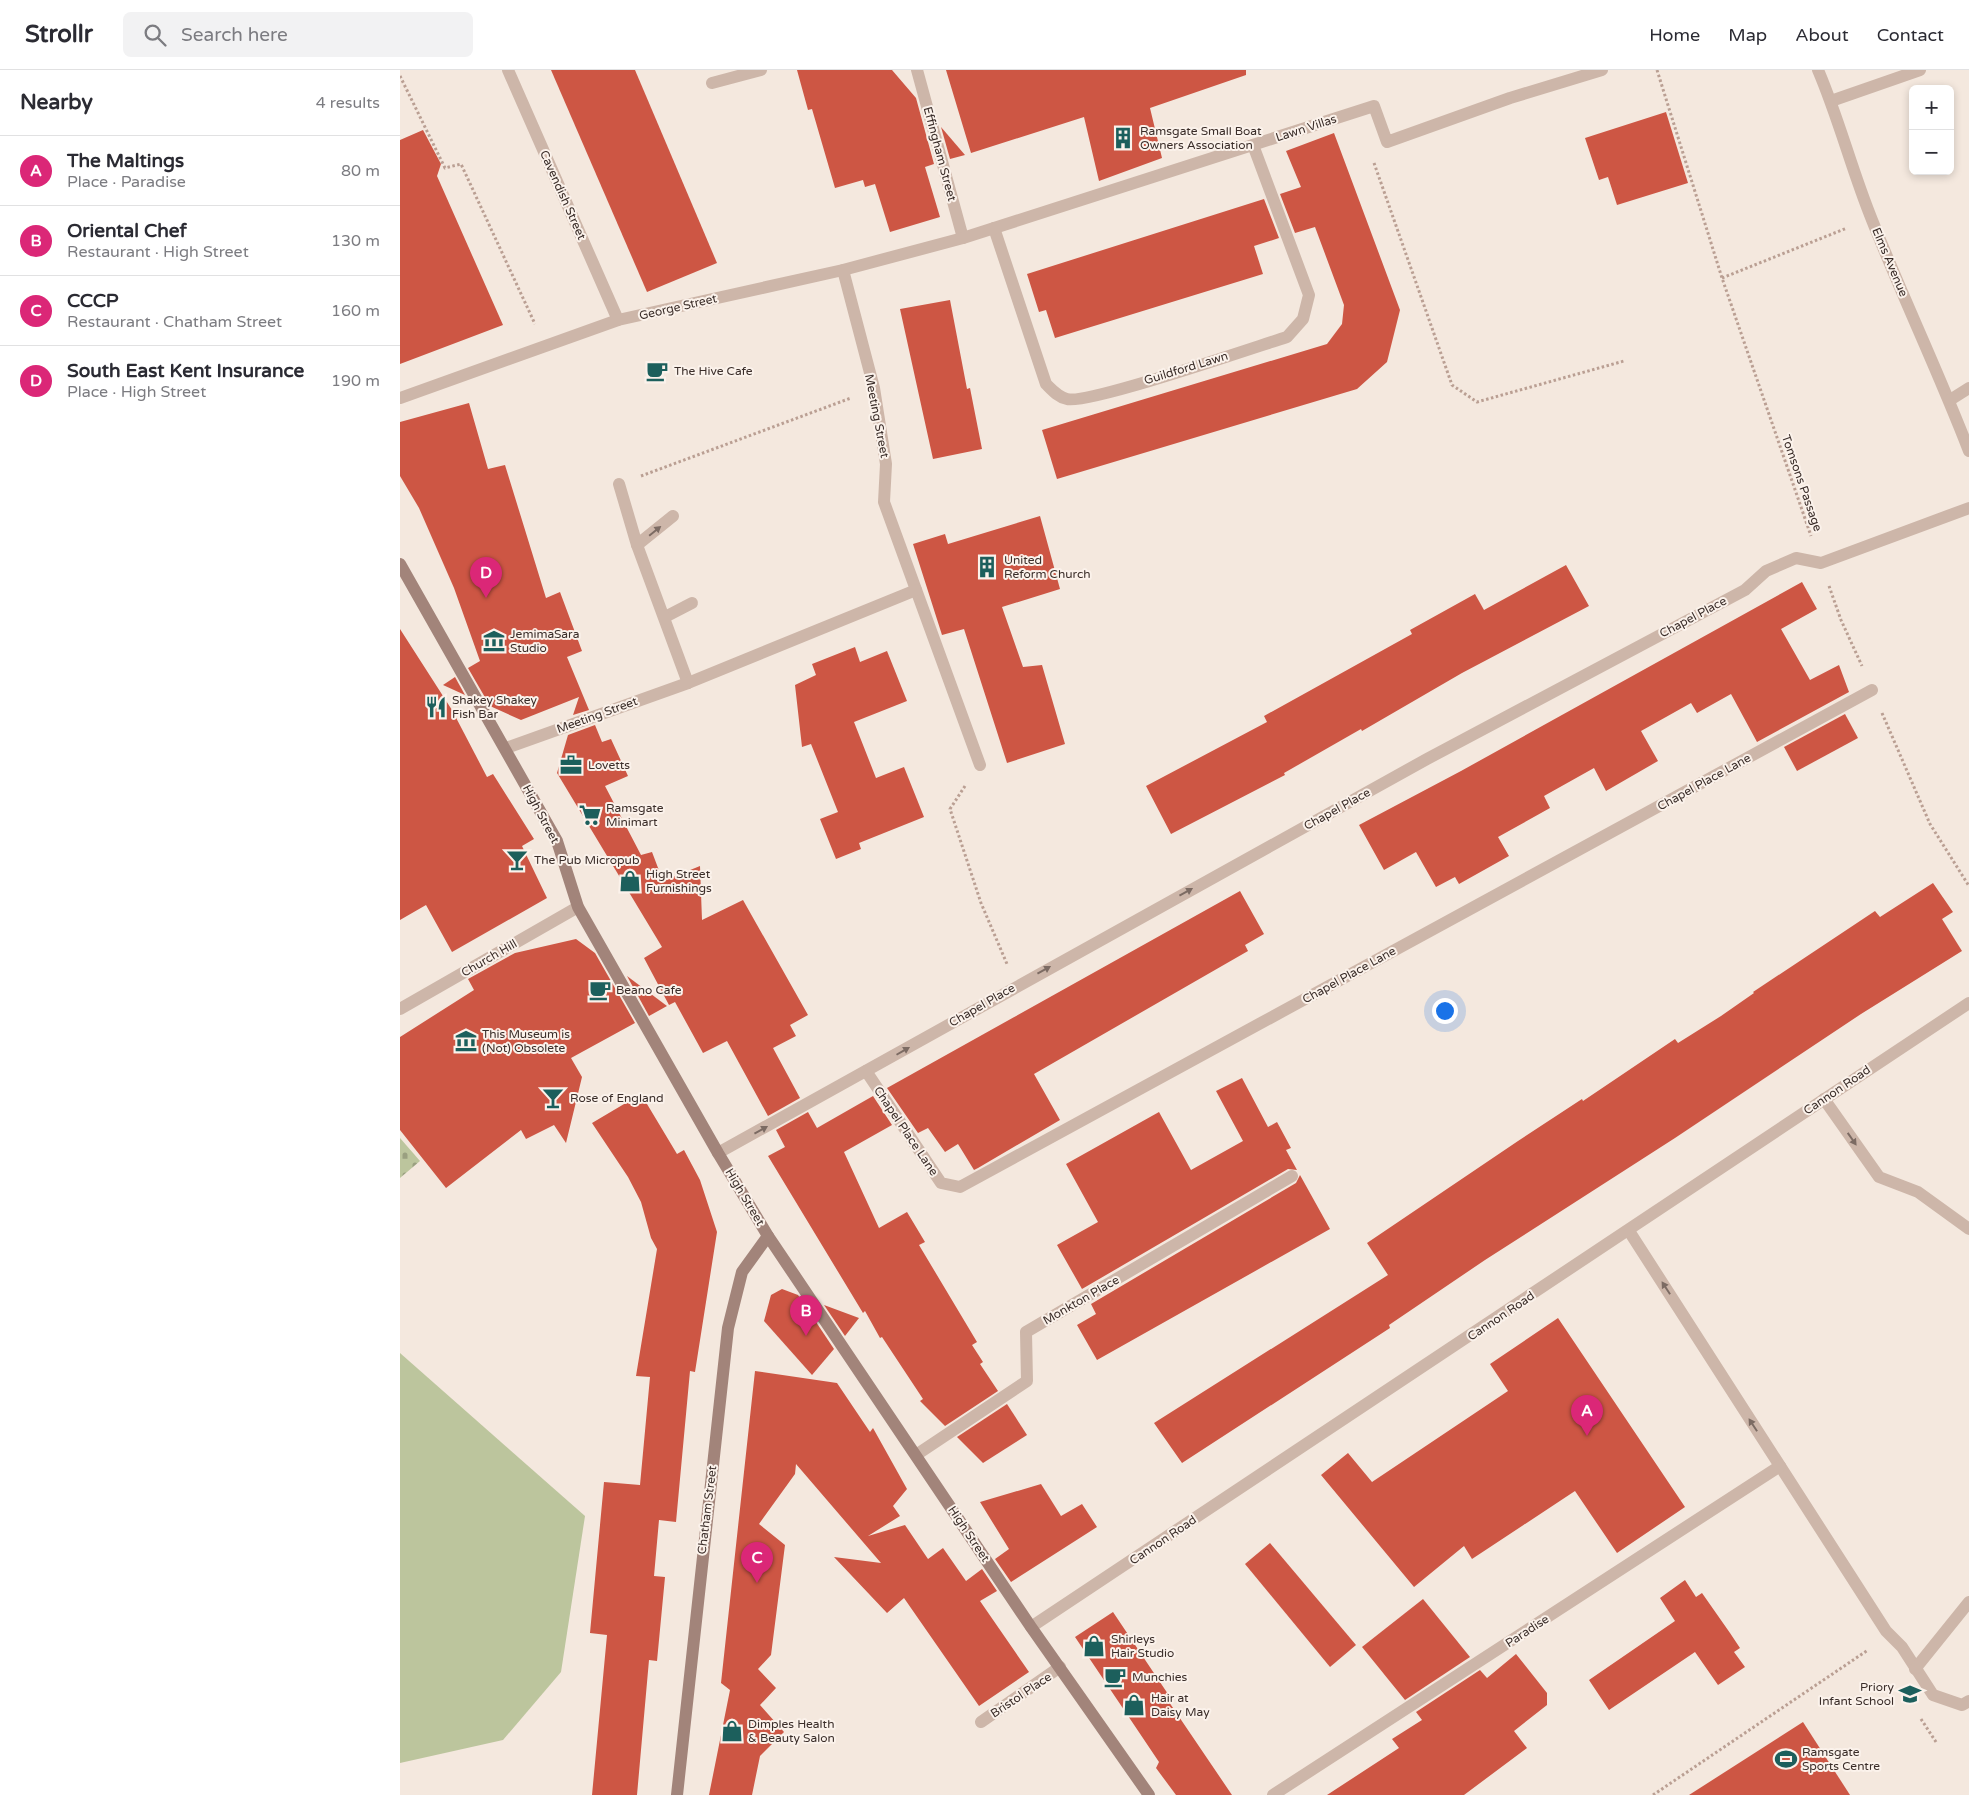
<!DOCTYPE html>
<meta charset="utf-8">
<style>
:root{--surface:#fff;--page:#f2f2f3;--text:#2b2b33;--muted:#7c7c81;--line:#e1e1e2;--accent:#db2777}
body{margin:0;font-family:"Varela Round",sans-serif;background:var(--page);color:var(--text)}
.controls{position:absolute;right:15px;top:15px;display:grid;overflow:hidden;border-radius:8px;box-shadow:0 2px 8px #0003}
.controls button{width:45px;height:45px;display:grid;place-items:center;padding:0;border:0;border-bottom:1px solid var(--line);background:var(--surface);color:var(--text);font:25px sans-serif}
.you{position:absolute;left:1044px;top:940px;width:18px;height:18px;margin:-12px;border:4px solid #fff;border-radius:50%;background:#1a73e8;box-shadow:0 0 0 8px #1a73e833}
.badge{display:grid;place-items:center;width:32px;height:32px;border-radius:50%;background:var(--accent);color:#fff;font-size:16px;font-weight:700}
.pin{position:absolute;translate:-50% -41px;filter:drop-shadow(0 1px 2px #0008)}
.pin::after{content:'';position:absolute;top:26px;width:18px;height:15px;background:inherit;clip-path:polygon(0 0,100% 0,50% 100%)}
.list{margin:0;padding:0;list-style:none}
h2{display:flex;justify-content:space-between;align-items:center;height:65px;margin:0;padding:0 20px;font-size:21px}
h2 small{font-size:16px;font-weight:400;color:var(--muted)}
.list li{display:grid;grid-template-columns:32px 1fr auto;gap:15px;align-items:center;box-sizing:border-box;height:70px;padding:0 20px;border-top:1px solid var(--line)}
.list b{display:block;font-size:19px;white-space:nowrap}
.list p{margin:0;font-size:16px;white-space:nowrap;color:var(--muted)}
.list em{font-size:16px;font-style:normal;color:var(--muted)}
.icon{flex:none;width:28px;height:28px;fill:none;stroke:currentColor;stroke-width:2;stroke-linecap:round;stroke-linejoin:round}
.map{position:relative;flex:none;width:1569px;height:1725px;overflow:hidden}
header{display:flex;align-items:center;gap:30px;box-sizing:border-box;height:70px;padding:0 25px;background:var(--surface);border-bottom:1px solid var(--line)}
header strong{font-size:24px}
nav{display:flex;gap:28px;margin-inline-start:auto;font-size:18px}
.search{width:350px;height:45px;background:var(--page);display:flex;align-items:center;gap:12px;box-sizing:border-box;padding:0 18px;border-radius:8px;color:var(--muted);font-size:19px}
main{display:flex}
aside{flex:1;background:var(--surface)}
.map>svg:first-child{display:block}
.cemetery{fill:url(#cemetery-stones)}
.pitch{fill:#bcc59d}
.building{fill:#cd5644}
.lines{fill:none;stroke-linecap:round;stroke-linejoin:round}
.path{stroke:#ba9f93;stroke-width:3;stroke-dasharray:2.5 2.5;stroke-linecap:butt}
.lane{stroke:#cdb6a9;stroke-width:12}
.street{stroke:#cdb6a9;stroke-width:12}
.secondary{stroke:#a2847a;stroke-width:12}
.oneway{fill:#7c6b63}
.labels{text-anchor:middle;stroke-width:4;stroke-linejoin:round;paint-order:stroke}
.street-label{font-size:12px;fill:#3a2d29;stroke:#fbf2eb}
.poi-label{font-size:12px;fill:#3a2d29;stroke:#fbf2eb;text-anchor:start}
</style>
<header>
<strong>Strollr</strong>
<div class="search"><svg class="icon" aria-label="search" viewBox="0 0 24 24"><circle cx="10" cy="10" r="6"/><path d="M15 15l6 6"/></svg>Search here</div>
<nav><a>Home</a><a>Map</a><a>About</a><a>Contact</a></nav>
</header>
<main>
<aside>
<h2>Nearby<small>4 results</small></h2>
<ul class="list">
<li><span class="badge">A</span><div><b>The Maltings</b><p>Place · Paradise</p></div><em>80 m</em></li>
<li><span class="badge">B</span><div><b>Oriental Chef</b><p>Restaurant · High Street</p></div><em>130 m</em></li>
<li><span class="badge">C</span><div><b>CCCP</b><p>Restaurant · Chatham Street</p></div><em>160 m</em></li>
<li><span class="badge">D</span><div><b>South East Kent Insurance</b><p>Place · High Street</p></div><em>190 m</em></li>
</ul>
</aside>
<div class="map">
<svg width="1569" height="1725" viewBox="0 0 1569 1725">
<defs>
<pattern id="cemetery-stones" width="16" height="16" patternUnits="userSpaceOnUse" patternTransform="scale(1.25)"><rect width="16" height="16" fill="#bcc59d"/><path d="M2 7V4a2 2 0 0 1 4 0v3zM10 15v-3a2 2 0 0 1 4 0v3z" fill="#9aa080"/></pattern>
</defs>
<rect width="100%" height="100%" fill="#f4e8de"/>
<polygon class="cemetery" points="0,1068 20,1091 0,1108"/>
<polygon class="pitch" points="0,1283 185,1446 161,1602 103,1670 0,1693"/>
<g class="building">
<polygon points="151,0 235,0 317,193 247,222"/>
<polygon points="397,0 492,0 516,28 534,94 525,97 540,147 490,162 475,114 465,117 463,110 435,118 412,39 408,40"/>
<polygon points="546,0 846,0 846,5 750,38 762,88 699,111 684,47 571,83"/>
<polygon points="1266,42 1288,113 1217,135 1208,107 1199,110 1185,68"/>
<polygon points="541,57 565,85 550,89"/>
<polygon points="23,60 41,94 37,106 103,255 0,294 0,70"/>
<polygon points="934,63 1000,240 987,292 957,319 657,409 642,360 927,274 942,254 944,235 915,157 895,163 880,124 901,117 886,81"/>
<polygon points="864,129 879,168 854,176 863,204 655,268 646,240 639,242 627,204"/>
<polygon points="550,230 567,319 570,318 582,379 533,389 500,239"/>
<polygon points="69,333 88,399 105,395 146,528 160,522 182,581 167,587 189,640 173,645 179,627 121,650 90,636 68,598 80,591 54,518 19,438 0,406 0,352"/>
<polygon points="640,446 660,519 602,537 623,597 642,595 665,674 607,693 564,559 542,565 513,474 545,464 548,474"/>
<polygon points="1166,495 1189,536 1062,603 962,661 961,659 884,703 885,705 771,764 746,716 867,652 864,646 1012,564 1010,560 1075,524 1084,540"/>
<polygon points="1402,512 1417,539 1381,559 1410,610 1439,595 1449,622 1357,672 1331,624 1297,643 1291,633 1241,661 1258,691 1206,721 1194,698 1144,726 1150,738 1098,767 1109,786 1059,814 1055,807 1036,817 1016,782 984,800 959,755 1061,701"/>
<polygon points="0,559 52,640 87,707 93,704 134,769 122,776 147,828 52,882 26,835 0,850"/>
<polygon points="455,577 460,592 487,581 507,631 454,652 476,708 504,697 524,747 459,773 461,779 436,789 420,749 438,742 411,674 402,677 395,615 416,605 412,594"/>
<polygon points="55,607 65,625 43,615"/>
<polygon points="1445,644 1458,668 1397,701 1384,677"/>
<polygon points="195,655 202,672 211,669 228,706 205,716 241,785 252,782 263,811 300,796 302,850 343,830 408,945 390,955 396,966 373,978 400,1028 368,1046 327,971 303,983 275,932 269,935 244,888 262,877 157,703 168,665"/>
<polygon points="1533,813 1553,842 1542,849 1562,881 1461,944 1275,1068 1085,1190 989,1255 990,1258 782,1393 754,1353 988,1205 967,1173 1118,1071 1182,1029 1183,1031 1275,969 1278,973 1321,946 1354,923 1353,922 1475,841 1480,847"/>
<polygon points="840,821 864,864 845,875 848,881 634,1004 660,1050 578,1098 574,1100 558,1074 545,1082 528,1058 518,1063 487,1018"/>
<polygon points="176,869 195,883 235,953 171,988 182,1007 166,1073 154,1055 126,1069 121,1060 46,1118 0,1060 0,967 74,920 68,909 115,883"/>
<polygon points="227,906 267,936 249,946"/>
<polygon points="842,1008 868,1057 877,1052 891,1078 886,1080 897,1100 888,1099 682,1219 657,1175 698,1152 666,1094 759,1042 791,1100 843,1071 816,1021"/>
<polygon points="241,1024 277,1084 284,1080 300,1110 317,1162 295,1302 290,1301 276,1452 259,1450 254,1506 265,1507 257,1591 249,1590 237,1725 192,1725 207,1565 190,1563 204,1412 240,1415 250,1307 236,1306 257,1179 251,1168 241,1132 228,1107 192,1053"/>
<polygon points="473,1026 492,1055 444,1082 479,1158 507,1142 525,1172 519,1175 577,1272 572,1275 583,1292 580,1294 598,1321 545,1356 520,1331 523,1329 482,1267 480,1268 465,1241 463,1243 368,1086 385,1077 376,1060 408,1042 417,1058"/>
<polygon points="900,1105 930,1159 697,1290 677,1255 696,1244 691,1234 896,1113"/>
<polygon points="382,1219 398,1225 434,1279 412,1305 364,1251 371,1225"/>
<polygon points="424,1235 459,1248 445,1266"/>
<polygon points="1158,1248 1285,1437 1217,1483 1175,1421 1072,1489 1064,1476 1014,1517 921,1405 948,1383 972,1412 1108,1321 1090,1294"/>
<polygon points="355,1301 437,1313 470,1362 473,1358 507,1419 493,1436 500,1446 468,1466 505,1455 528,1489 543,1478 566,1511 582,1499 597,1521 580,1531 629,1602 579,1636 504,1528 487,1543 434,1487 481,1493 396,1394 395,1404 359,1454 385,1475 371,1585 358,1599 376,1618 360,1635 384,1662 360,1686 352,1725 309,1725 330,1620 321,1613"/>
<polygon points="607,1334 627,1365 583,1393 557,1367"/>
<polygon points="641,1414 661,1446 682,1434 697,1457 611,1512 595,1489 609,1479 580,1432"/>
<polygon points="870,1473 956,1575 930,1597 845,1494"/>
<polygon points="1285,1510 1296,1527 1302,1523 1330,1563 1340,1578 1334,1582 1345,1597 1318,1615 1295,1582 1209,1640 1189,1610 1275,1551 1260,1528"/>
<polygon points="1023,1529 1070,1587 1005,1630 962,1577"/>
<polygon points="713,1542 772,1630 769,1632 832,1725 776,1725 756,1698 759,1692 675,1567"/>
<polygon points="1116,1584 1147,1623 1147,1635 1114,1661 1127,1678 1064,1725 927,1725 999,1678 992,1669 1022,1650 1016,1642 1080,1600 1087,1608"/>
<polygon points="1403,1652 1450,1725 1289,1725"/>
</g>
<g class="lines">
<g class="path">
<polyline points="1257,0 1322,208 1411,466"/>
<polyline points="0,6 45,98 61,94 135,254"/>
<polyline points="974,93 1052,315 1077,332 1224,291"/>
<polyline points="1322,208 1447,158"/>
<polyline points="241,406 451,328"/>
<polyline points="1429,516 1441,550 1462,596"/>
<polyline points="1482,643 1530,754 1569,816"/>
<polyline points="565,716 550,739 581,833 607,894"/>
<polyline points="1521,1649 1536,1672"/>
<polyline points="1253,1725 1468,1580"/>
</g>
<g class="lane">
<polyline points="237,475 273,446"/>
<polyline points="265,547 292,533"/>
<polyline points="466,1001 541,1113 560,1117 1472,620"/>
<polyline points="1424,1029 1479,1107 1518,1122 1569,1159"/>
<polyline points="1229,1161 1486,1561 1502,1577 1533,1625 1562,1635 1569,1631"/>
<polyline points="1515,1599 1569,1532"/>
<polyline points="581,1652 660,1597"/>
</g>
<g class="street">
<polyline points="108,0 218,250"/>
<polyline points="517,0 563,168"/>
<path d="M1418 0C1439 49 1452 101 1472 150 1503 228 1539 303 1569 381"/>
<polyline points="312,13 361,0"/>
<polyline points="1431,31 1520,0"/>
<path d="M594 158 646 314C652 320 658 327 667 329 687 335 855 277 887 267L903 249 909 225 853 75"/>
<polyline points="443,200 474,318 486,394 484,432 580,695"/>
<polyline points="0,328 218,250 443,200 563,168 974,36 987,72 1110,28 1202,0"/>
<polyline points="1550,330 1569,318"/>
<polyline points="219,414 237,475 288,613"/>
<polyline points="106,678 288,613 516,520"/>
<polyline points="0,939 178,837"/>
<polyline points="318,1083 1027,689 1345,520 1366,501 1396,488 1421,493 1569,438"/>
<polyline points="516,1385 627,1311 626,1262 892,1106"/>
<polyline points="631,1557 1569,933"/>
<polyline points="873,1725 1380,1396"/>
</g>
<g class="secondary">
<polyline points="0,494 157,771 178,837 318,1083 368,1166 631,1557 749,1725"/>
<polyline points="277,1725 328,1258 342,1202 368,1166"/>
</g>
</g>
<defs><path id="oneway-solid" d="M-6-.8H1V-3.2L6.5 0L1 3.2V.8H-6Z" transform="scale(1.25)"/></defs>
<g class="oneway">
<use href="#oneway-solid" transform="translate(255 461) rotate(-39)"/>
<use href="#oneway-solid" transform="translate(786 822) rotate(-29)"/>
<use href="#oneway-solid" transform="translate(644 900) rotate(-29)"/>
<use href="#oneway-solid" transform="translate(503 981) rotate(-30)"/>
<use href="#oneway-solid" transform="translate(361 1060) rotate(-29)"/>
<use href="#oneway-solid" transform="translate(1452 1069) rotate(55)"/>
<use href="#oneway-solid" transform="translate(1266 1218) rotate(-123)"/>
<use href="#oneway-solid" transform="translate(1353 1355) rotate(-123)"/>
</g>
<defs>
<g id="building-bare" transform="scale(1.725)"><path d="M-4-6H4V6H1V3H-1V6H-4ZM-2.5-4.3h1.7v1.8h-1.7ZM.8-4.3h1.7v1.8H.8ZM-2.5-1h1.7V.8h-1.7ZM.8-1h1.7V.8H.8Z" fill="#1c5f5c" stroke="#fbf2eb" stroke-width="2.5" paint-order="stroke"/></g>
<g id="cafe-bare" transform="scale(1.725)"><path d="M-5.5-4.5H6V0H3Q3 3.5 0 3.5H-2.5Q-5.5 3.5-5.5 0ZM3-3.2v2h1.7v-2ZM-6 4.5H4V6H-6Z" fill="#1c5f5c" stroke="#fbf2eb" stroke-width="2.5" paint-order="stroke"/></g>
<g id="museum-bare" transform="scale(1.725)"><path d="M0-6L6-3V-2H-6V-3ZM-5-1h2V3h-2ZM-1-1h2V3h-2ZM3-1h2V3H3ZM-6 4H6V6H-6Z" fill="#1c5f5c" stroke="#fbf2eb" stroke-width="2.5" paint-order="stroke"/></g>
<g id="restaurant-bare" transform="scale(1.725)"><path d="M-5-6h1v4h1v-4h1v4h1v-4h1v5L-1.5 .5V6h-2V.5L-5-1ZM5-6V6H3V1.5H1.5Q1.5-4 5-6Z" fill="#1c5f5c" stroke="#fbf2eb" stroke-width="2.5" paint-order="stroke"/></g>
<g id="office-bare" transform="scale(1.725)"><path d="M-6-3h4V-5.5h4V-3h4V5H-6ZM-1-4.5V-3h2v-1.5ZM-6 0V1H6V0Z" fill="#1c5f5c" stroke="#fbf2eb" stroke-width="2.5" paint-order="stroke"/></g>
<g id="supermarket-bare" transform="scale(1.725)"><path d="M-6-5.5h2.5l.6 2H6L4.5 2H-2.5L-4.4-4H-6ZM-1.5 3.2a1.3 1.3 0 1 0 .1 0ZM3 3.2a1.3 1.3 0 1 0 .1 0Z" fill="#1c5f5c" stroke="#fbf2eb" stroke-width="2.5" paint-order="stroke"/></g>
<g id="bar-bare" transform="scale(1.725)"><path d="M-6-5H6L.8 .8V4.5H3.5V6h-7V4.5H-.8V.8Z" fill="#1c5f5c" stroke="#fbf2eb" stroke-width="2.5" paint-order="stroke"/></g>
<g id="shop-bare" transform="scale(1.725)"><path d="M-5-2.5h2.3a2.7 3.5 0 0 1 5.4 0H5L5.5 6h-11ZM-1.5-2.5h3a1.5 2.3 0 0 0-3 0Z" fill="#1c5f5c" stroke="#fbf2eb" stroke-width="2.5" paint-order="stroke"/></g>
<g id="school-bare" transform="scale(1.725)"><path d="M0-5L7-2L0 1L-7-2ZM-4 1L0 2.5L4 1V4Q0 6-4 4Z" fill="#1c5f5c" stroke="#fbf2eb" stroke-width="2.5" paint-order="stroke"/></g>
<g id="stadium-bare" transform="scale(1.725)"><path d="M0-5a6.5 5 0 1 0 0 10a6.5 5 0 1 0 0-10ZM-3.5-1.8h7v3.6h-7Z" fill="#1c5f5c" stroke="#fbf2eb" stroke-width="2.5" paint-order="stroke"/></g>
</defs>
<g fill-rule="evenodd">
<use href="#building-bare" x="723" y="68"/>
<use href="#cafe-bare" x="257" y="301"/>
<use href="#building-bare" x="587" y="497"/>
<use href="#museum-bare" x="94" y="571"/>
<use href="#restaurant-bare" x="36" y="637"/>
<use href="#office-bare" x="171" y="695"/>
<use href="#supermarket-bare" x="190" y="745"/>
<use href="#bar-bare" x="117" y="790"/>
<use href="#shop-bare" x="230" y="811"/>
<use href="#cafe-bare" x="200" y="920"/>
<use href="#museum-bare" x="66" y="971"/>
<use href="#bar-bare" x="153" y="1028"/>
<use href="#shop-bare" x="694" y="1576"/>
<use href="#cafe-bare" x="715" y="1607"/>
<use href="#school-bare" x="1510" y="1624"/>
<use href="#shop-bare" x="734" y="1635"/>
<use href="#shop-bare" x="332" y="1661"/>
<use href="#stadium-bare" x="1386" y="1689"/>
</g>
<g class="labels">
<g class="street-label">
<text transform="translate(906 58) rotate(-18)" y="4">Lawn Villas</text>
<text transform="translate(540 84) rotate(75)" y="4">Effingham Street</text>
<text transform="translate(163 125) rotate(66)" y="4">Cavendish Street</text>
<text transform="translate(1490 192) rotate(67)" y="4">Elms Avenue</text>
<text transform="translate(278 237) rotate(-13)" y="4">George Street</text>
<text transform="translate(786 298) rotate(-17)" y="4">Guildford Lawn</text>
<text transform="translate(477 346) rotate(79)" y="4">Meeting Street</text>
<text transform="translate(1402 413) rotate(71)" y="4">Tomsons Passage</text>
<text transform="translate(1293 547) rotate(-28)" y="4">Chapel Place</text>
<text transform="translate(197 645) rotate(-20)" y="4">Meeting Street</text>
<text transform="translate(1304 712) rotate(-29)" y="4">Chapel Place Lane</text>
<text transform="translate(937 739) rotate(-29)" y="4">Chapel Place</text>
<text transform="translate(141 744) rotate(62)" y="4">High Street</text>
<text transform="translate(89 888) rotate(-30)" y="4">Church Hill</text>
<text transform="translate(949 905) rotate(-29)" y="4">Chapel Place Lane</text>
<text transform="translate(582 935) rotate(-30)" y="4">Chapel Place</text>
<text transform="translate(1437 1020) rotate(-34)" y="4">Cannon Road</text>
<text transform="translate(506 1061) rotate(56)" y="4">Chapel Place Lane</text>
<text transform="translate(345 1127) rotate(59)" y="4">High Street</text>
<text transform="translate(681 1230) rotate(-30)" y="4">Monkton Place</text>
<text transform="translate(1101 1246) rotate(-34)" y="4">Cannon Road</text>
<text transform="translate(307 1440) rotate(-83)" y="4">Chatham Street</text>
<text transform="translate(569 1464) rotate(56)" y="4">High Street</text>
<text transform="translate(763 1470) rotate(-34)" y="4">Cannon Road</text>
<text transform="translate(1127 1561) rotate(-33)" y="4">Paradise</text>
<text transform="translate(621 1625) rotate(-34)" y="4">Bristol Place</text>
</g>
<g class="poi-label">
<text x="740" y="65">Ramsgate Small Boat<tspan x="740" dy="14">Owners Association</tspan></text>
<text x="274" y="305">The Hive Cafe</text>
<text x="604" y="494">United<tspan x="604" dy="14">Reform Church</tspan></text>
<text x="110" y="568">JemimaSara<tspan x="110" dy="14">Studio</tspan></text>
<text x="52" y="634">Shakey Shakey<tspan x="52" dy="14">Fish Bar</tspan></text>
<text x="188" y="699">Lovetts</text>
<text x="206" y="742">Ramsgate<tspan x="206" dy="14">Minimart</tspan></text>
<text x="134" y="794">The Pub Micropub</text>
<text x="246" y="808">High Street<tspan x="246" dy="14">Furnishings</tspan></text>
<text x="216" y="924">Beano Cafe</text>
<text x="82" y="968">This Museum is<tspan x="82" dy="14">(Not) Obsolete</tspan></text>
<text x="170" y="1032">Rose of England</text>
<text x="711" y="1573">Shirleys<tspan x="711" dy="14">Hair Studio</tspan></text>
<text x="732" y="1611">Munchies</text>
<text x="1494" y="1621" text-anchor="end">Priory<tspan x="1494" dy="14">Infant School</tspan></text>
<text x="751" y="1632">Hair at<tspan x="751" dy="14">Daisy May</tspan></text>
<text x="348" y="1658">Dimples Health<tspan x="348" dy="14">&amp; Beauty Salon</tspan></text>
<text x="1402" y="1686">Ramsgate<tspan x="1402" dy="14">Sports Centre</tspan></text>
</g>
</g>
</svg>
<div class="controls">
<button>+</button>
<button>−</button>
</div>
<div class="you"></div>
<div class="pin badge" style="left:1187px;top:1366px">A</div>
<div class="pin badge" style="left:406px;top:1266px">B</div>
<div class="pin badge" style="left:357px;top:1513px">C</div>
<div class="pin badge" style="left:86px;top:528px">D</div>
</div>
</main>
